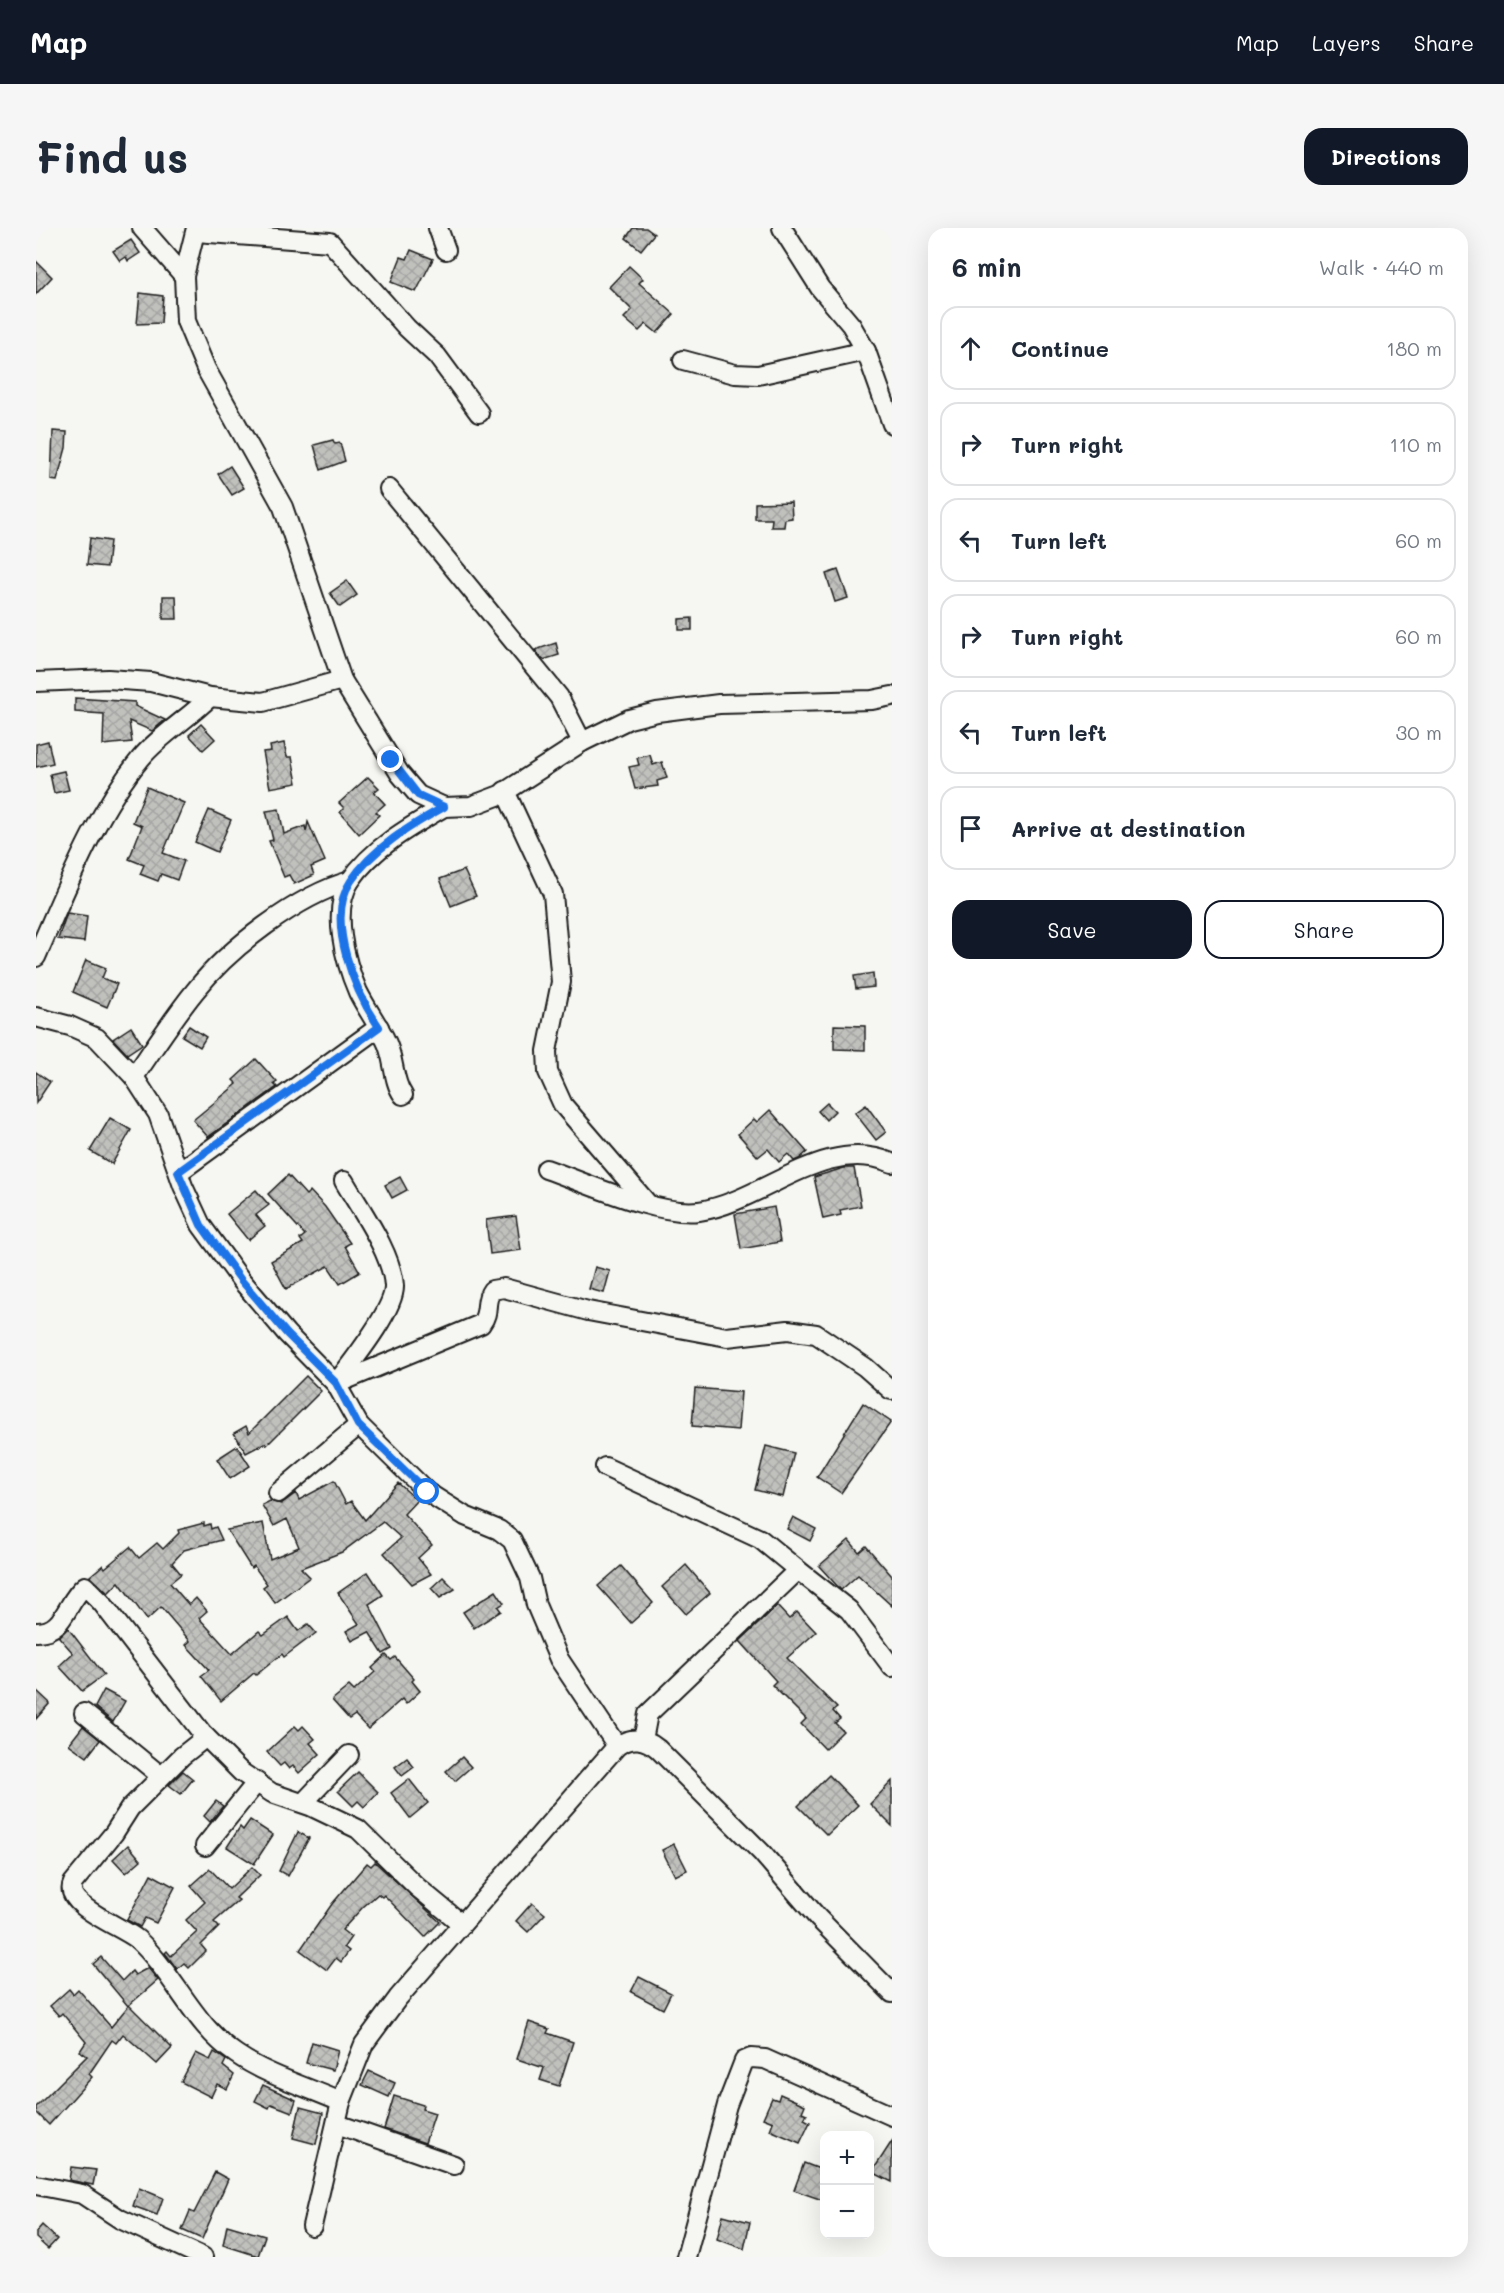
<!DOCTYPE html>
<meta charset="utf-8">
<style>
:root{--surface:#fff;--page:#f6f6f7;--text:#1f2937;--muted:#747a83;--line:#e0e1e3;--accent:#111827}
body{margin:0;font-family:Mali,sans-serif;background:var(--page);color:var(--text)}
.controls{position:absolute;right:18px;bottom:18px;display:grid;overflow:hidden;border-radius:12px;box-shadow:0 6px 24px #0002}
.controls button{width:54px;height:54px;display:grid;place-items:center;padding:0;border:0;border-bottom:2px solid var(--line);background:var(--surface);color:var(--text);font:30px sans-serif}
.stop{position:absolute;width:18px;height:18px;margin:-14px;border:4px solid #1a73e8;border-radius:50%;background:#fff}
.stop.end{background:#1a73e8;border-color:#fff;box-shadow:0 2px 6px #0008}
.list{margin:0;padding:0;list-style:none}
h2{display:flex;justify-content:space-between;align-items:center;height:78px;margin:0;padding:0 24px;font-size:26px}
h2 small{font-size:20px;font-weight:400;color:var(--muted)}
.list li{display:grid;grid-template-columns:39px 1fr auto;gap:18px;align-items:center;box-sizing:border-box;height:84px;margin:0 12px 12px;padding:0 12px;border:2px solid var(--line);border-radius:18px}
.list b{display:block;font-size:22px;white-space:nowrap}
.list em{font-size:20px;font-style:normal;color:var(--muted)}
.actions{display:flex;gap:12px;padding:18px 24px}
.actions a{flex:1;padding:14px 0;border:2px solid var(--accent);border-radius:18px;text-align:center;font-size:21px;color:var(--accent)}
.actions .main{background:var(--accent);color:#fff}
.icon{flex:none;width:33px;height:33px;fill:none;stroke:currentColor;stroke-width:2;stroke-linecap:round;stroke-linejoin:round}
.map{position:relative;flex:none;width:856px;height:2029px;overflow:hidden;border-radius:18px}
header{display:flex;align-items:center;gap:36px;box-sizing:border-box;height:84px;padding:0 30px;background:var(--accent);color:#fff}
header strong{font-size:28px}
nav{display:flex;gap:33px;margin-inline-start:auto;font-size:21px}
.intro{display:flex;align-items:center;justify-content:space-between;box-sizing:border-box;height:144px;padding:0 36px}
h1{margin:0;font-size:42px}
.button{padding:15px 27px;border-radius:18px;background:var(--accent);color:#fff;font-size:21px;font-weight:700}
main{display:flex;gap:36px;padding:0 36px}
aside{flex:1;background:var(--surface);border-radius:18px;box-shadow:0 6px 24px #0002}
.map>svg:first-child{display:block}
.building{fill:url(#building-cross-hatch);stroke:#1c1c1c;stroke-width:1.5}
.lines{fill:none;stroke-linecap:round;stroke-linejoin:round}
.minor-casing{stroke:#1c1c1c;stroke-width:22}
.minor{stroke:#f6f6f2;stroke-width:18}
.route{stroke:#1a73e8;stroke-width:8}
</style>
<header>
<strong>Map</strong>
<nav><a>Map</a><a>Layers</a><a>Share</a></nav>
</header>
<div class="intro"><h1>Find us</h1><a class="button">Directions</a></div>
<main>
<div class="map">
<svg width="856" height="2029" viewBox="0 0 856 2029">
<defs>
<pattern id="building-cross-hatch" width="8" height="8" patternUnits="userSpaceOnUse" patternTransform="scale(1.5)"><rect width="8" height="8" fill="#c0c0bd"/><path d="M0 0l8 8M0 8l8-8" fill="none" stroke="#a4a4a2"/></pattern>
</defs>
<rect width="100%" height="100%" fill="#f6f6f2"/>
<filter id="ink" filterUnits="userSpaceOnUse"><feTurbulence type="fractalNoise" baseFrequency=".0167" numOctaves="2"/><feDisplacementMap in="SourceGraphic" scale="12" xChannelSelector="R" yChannelSelector="G"/><feConvolveMatrix kernelMatrix="1 2 1 2 8 2 1 2 1" color-interpolation-filters="sRGB"/></filter>
<g filter="url(#ink)">
<g class="building">
<polygon points="597,0 610,0 618,6 605,22 590,10"/>
<polygon points="95,12 104,25 92,33 90,29 84,33 77,23"/>
<polygon points="375,22 397,31 380,64 355,54 365,29 371,31"/>
<polygon points="0,33 16,49 0,66"/>
<polygon points="593,38 607,51 603,55 638,86 621,105 610,96 603,103 588,90 596,82 573,59"/>
<polygon points="104,65 127,68 125,95 101,96"/>
<polygon points="17,203 31,204 30,220 21,253 15,252"/>
<polygon points="297,212 299,216 304,215 309,233 285,242 278,217"/>
<polygon points="194,238 208,260 196,267 182,246"/>
<polygon points="755,274 756,290 749,291 748,299 735,299 736,291 719,291 719,275"/>
<polygon points="54,310 74,313 71,339 51,337"/>
<polygon points="802,342 812,370 799,374 790,346"/>
<polygon points="311,353 321,367 304,379 294,365"/>
<polygon points="127,368 140,368 141,391 127,391"/>
<polygon points="656,390 656,402 643,402 643,391"/>
<polygon points="520,415 523,427 507,432 499,422"/>
<polygon points="39,470 99,474 99,478 129,492 116,503 93,493 96,514 67,517 68,486 39,484"/>
<polygon points="165,496 179,511 167,522 153,507"/>
<polygon points="12,513 17,535 0,539 0,516"/>
<polygon points="248,515 251,529 256,529 261,555 234,560 227,524 235,523 234,518"/>
<polygon points="614,527 617,537 626,534 631,550 621,553 622,558 599,561 593,539 603,537 601,530"/>
<polygon points="28,543 33,562 18,565 14,546"/>
<polygon points="332,549 343,560 338,564 349,576 340,584 343,587 323,606 304,584 308,580 303,575"/>
<polygon points="111,559 148,575 127,625 148,633 141,652 125,646 122,653 104,646 108,637 93,631 106,598 97,594"/>
<polygon points="243,581 248,606 269,598 270,604 272,594 289,633 275,639 278,647 258,656 253,647 248,649 233,613 237,612 230,583"/>
<polygon points="173,582 195,592 181,624 159,614"/>
<polygon points="428,642 440,668 415,678 404,651"/>
<polygon points="31,685 51,688 48,714 22,711"/>
<polygon points="50,732 70,740 66,750 81,756 71,779 37,764"/>
<polygon points="837,745 838,759 820,761 818,748"/>
<polygon points="798,797 829,798 829,822 798,821"/>
<polygon points="153,798 170,809 164,819 146,808"/>
<polygon points="95,799 106,816 91,826 77,811"/>
<polygon points="220,831 241,854 238,856 241,859 172,909 157,892 201,856 197,852"/>
<polygon points="0,844 14,854 0,875"/>
<polygon points="791,875 799,883 790,892 782,883"/>
<polygon points="830,877 850,904 840,912 819,885"/>
<polygon points="734,882 771,924 763,931 758,933 752,926 743,934 732,921 722,929 702,906 718,891 721,894"/>
<polygon points="74,890 95,902 76,936 54,923"/>
<polygon points="808,940 818,940 825,978 804,982 805,987 787,991 778,949"/>
<polygon points="252,947 270,967 274,963 289,979 314,1015 309,1018 324,1044 304,1056 292,1038 250,1061 235,1033 267,1015 264,1011 269,1007 232,966"/>
<polygon points="364,949 371,962 356,970 349,957"/>
<polygon points="220,962 233,977 220,987 229,998 212,1012 191,986"/>
<polygon points="738,979 744,1014 705,1021 699,986"/>
<polygon points="480,988 485,1022 454,1026 450,992"/>
<polygon points="559,1039 574,1043 568,1065 553,1061"/>
<polygon points="270,1148 285,1163 231,1217 229,1215 210,1225 198,1205 210,1198 213,1205"/>
<polygon points="659,1160 705,1164 702,1202 656,1198"/>
<polygon points="827,1175 855,1194 805,1265 781,1249"/>
<polygon points="201,1218 214,1238 194,1251 181,1231"/>
<polygon points="730,1218 758,1225 747,1269 719,1262"/>
<polygon points="298,1253 310,1276 315,1273 329,1292 362,1255 381,1272 368,1286 396,1317 382,1330 395,1346 376,1356 348,1325 365,1310 347,1294 306,1324 265,1340 274,1349 239,1375 227,1359 231,1356 218,1338 215,1340 191,1302 227,1295 234,1331 263,1319 251,1291 238,1298 226,1277 234,1273 245,1276 260,1265 263,1272"/>
<polygon points="757,1289 780,1301 774,1313 751,1301"/>
<polygon points="168,1295 168,1298 174,1296 175,1301 180,1299 186,1312 148,1322 136,1335 145,1346 134,1355 153,1377 160,1370 171,1383 163,1390 196,1426 223,1403 227,1407 252,1389 262,1403 272,1396 280,1405 248,1429 246,1426 220,1447 218,1445 185,1473 165,1448 173,1442 150,1417 154,1413 125,1379 111,1392 83,1354 72,1365 54,1348 67,1337 69,1340 94,1319 103,1330 121,1315 127,1321 143,1305 142,1302"/>
<polygon points="813,1312 823,1324 830,1318 856,1348 856,1378 822,1347 805,1362 783,1338"/>
<polygon points="650,1337 674,1365 650,1386 626,1359"/>
<polygon points="585,1338 617,1375 595,1395 562,1358"/>
<polygon points="332,1344 347,1367 333,1376 356,1421 347,1426 333,1404 316,1413 310,1403 323,1396 302,1365"/>
<polygon points="407,1349 419,1361 404,1370 395,1360"/>
<polygon points="460,1363 468,1375 462,1379 465,1383 438,1400 427,1384"/>
<polygon points="741,1378 753,1391 761,1384 780,1404 751,1430 801,1480 797,1483 804,1491 799,1495 807,1503 789,1521 765,1496 770,1491 736,1457 740,1453 704,1413"/>
<polygon points="32,1400 68,1447 46,1463 23,1438 37,1425 23,1409"/>
<polygon points="350,1427 355,1432 359,1429 378,1451 376,1453 384,1463 370,1476 366,1471 332,1501 319,1487 313,1491 296,1472 313,1458 318,1463 339,1444 336,1440"/>
<polygon points="0,1462 14,1475 0,1491"/>
<polygon points="68,1462 89,1473 77,1494 59,1479"/>
<polygon points="47,1498 64,1512 51,1529 33,1516"/>
<polygon points="259,1498 263,1502 267,1498 279,1511 274,1515 284,1526 263,1545 257,1538 253,1541 248,1535 244,1538 231,1524"/>
<polygon points="426,1529 435,1539 419,1553 410,1543"/>
<polygon points="371,1530 378,1539 366,1548 359,1539"/>
<polygon points="147,1543 157,1551 145,1566 133,1557"/>
<polygon points="322,1544 342,1564 328,1579 322,1573 317,1578 302,1563"/>
<polygon points="793,1547 822,1577 791,1607 762,1578"/>
<polygon points="373,1551 392,1575 374,1590 355,1565"/>
<polygon points="856,1553 856,1598 834,1576"/>
<polygon points="180,1573 187,1578 174,1594 168,1588"/>
<polygon points="214,1592 237,1607 218,1636 191,1619 204,1599 207,1602"/>
<polygon points="262,1604 273,1610 252,1648 243,1643"/>
<polygon points="638,1616 651,1642 639,1648 626,1622"/>
<polygon points="92,1617 105,1632 90,1645 77,1631"/>
<polygon points="339,1634 404,1694 389,1709 348,1667 346,1669 342,1666 327,1679 306,1702 315,1709 308,1719 313,1723 305,1734 300,1730 291,1742 264,1722 296,1676 331,1635 335,1638"/>
<polygon points="216,1639 224,1647 200,1670 203,1672 178,1694 183,1699 165,1717 170,1723 153,1740 148,1735 141,1741 129,1725 131,1723 135,1728 161,1704 150,1692 169,1674 155,1658 174,1641 193,1661"/>
<polygon points="115,1646 139,1659 120,1695 109,1690 104,1699 91,1692"/>
<polygon points="496,1675 509,1686 492,1704 480,1693"/>
<polygon points="65,1729 86,1753 96,1743 99,1747 112,1740 122,1752 92,1778 57,1736"/>
<polygon points="603,1749 635,1765 627,1781 595,1764"/>
<polygon points="33,1761 37,1766 42,1761 75,1799 93,1777 136,1820 121,1836 87,1806 80,1815 76,1812 53,1846 56,1849 13,1897 0,1884 0,1879 51,1828 44,1823 50,1814 26,1785 23,1788 14,1778"/>
<polygon points="493,1794 513,1801 511,1805 537,1814 523,1858 504,1852 508,1840 481,1831"/>
<polygon points="276,1814 302,1822 297,1842 270,1835"/>
<polygon points="178,1824 190,1832 187,1838 198,1847 191,1861 181,1856 175,1869 145,1854 160,1825 174,1832"/>
<polygon points="333,1843 359,1855 353,1869 326,1857"/>
<polygon points="227,1857 260,1872 256,1884 235,1876 233,1880 219,1873"/>
<polygon points="744,1866 769,1877 766,1884 771,1886 768,1891 774,1894 764,1915 734,1902 737,1894 727,1890 736,1870 742,1872"/>
<polygon points="358,1868 387,1877 386,1881 399,1885 389,1915 348,1901"/>
<polygon points="264,1879 287,1885 280,1916 257,1910"/>
<polygon points="856,1913 856,1954 836,1944"/>
<polygon points="768,1935 789,1943 789,1973 758,1962"/>
<polygon points="35,1939 60,1942 57,1957 33,1952"/>
<polygon points="179,1944 192,1951 166,2011 146,2002 154,1983 158,1985"/>
<polygon points="103,1960 127,1970 121,1987 97,1978"/>
<polygon points="687,1987 714,1994 708,2021 681,2011"/>
<polygon points="6,1997 21,2011 12,2021 0,2010 0,2004"/>
<polygon points="191,1997 229,2008 222,2028 187,2017"/>
</g>
<g class="lines">
<g class="minor-casing">
<g id="minor">
<polyline points="106,0 148,48"/>
<polyline points="160,0 148,48 150,93 170,141 247,279 306,452 364,546 382,567 408,579 435,578 464,567 546,514 593,491 621,484 683,476 836,472 856,468"/>
<polyline points="402,0 410,22"/>
<polyline points="746,0 784,60 815,97 830,123 856,196"/>
<polyline points="160,4 294,14 371,100 401,128 443,185"/>
<polyline points="647,132 699,146 722,147 830,123"/>
<polyline points="353,261 523,469 546,514"/>
<polyline points="0,454 72,451 115,454 174,469 227,474 306,452"/>
<polyline points="469,563 517,666 525,754 511,823 512,844 527,877 612,976"/>
<path d="M0 729C30 662 58 587 105 530 124 507 153 490 174 469"/>
<polyline points="0,789 34,798 61,810 98,849 122,886 147,958 165,997 205,1052 251,1106 300,1156 323,1197 391,1264 429,1288 463,1302 476,1312 494,1350 500,1377 523,1431 581,1518"/>
<path d="M98 849C118 820 137 790 159 763 193 720 261 668 314 653"/>
<path d="M367 867C356 852 359 829 349 811 341 795 330 780 322 764 309 734 295 682 314 653 336 620 375 598 408 579"/>
<path d="M510 941C551 955 621 988 663 983 727 974 789 906 856 935"/>
<polyline points="143,944 343,799"/>
<path d="M301 1154C316 1134 359 1081 358 1058 356 1025 324 981 308 953"/>
<path d="M300 1156 445 1096C455 1083 447 1074 456 1062L468 1060 552 1083 691 1109 752 1102 780 1106 829 1139 855 1162"/>
<polyline points="569,1239 724,1311 762,1342"/>
<polyline points="242,1265 323,1197"/>
<path d="M0 1404C29 1405 30 1373 49 1358L66 1375 166 1505 205 1544 236 1565 274 1578 322 1601 381 1659 426 1696"/>
<polyline points="48,1485 125,1548"/>
<path d="M170 1509 146 1528 94 1580 78 1605 37 1655C26 1677 87 1699 101 1711 138 1745 157 1797 200 1826 230 1847 271 1859 305 1874"/>
<polyline points="607,1512 612,1486 762,1342 813,1382 856,1439"/>
<polyline points="267,1575 313,1527"/>
<polyline points="169,1618 221,1554"/>
<polyline points="301,1896 418,1937"/>
<polyline points="0,1957 46,1966 84,1991 167,2029"/>
<path d="M276 1998 305 1874 328 1816 362 1770 581 1518C596 1508 609 1510 622 1521L726 1625 782 1690 856 1765"/>
<polyline points="650,2029 691,1877 708,1833 715,1830 729,1831 856,1888"/>
</g>
</g>
<use href="#minor" class="minor"/>
</g>
</g>
<g class="lines" filter="url(#ink)">
<path class="route" d="M355 532 382 567 408 579C374 598 337 620 315 653 288 692 320 765 343 799L142 944 165 997 205 1052 251 1106 300 1155 322 1197 391 1264"/>
</g>
</svg>
<div class="controls">
<button>+</button>
<button>−</button>
</div>
<div class="stop" style="left:391px;top:1264px"></div>
<div class="stop end" style="left:355px;top:532px"></div>
</div>
<aside>
<h2>6 min<small>Walk · 440 m</small></h2>
<ul class="list">
<li><svg class="icon" aria-label="ahead" viewBox="0 0 24 24"><path d="M12 20V5M6 11l6-6 6 6"/></svg><div><b>Continue</b></div><em>180 m</em></li>
<li><svg class="icon" aria-label="right" viewBox="0 0 24 24"><path d="M7 20v-9h11M14 6l5 5-5 5"/></svg><div><b>Turn right</b></div><em>110 m</em></li>
<li><svg class="icon" aria-label="left" viewBox="0 0 24 24"><path d="M17 20v-9H6M10 6l-5 5 5 5"/></svg><div><b>Turn left</b></div><em>60 m</em></li>
<li><svg class="icon" aria-label="right" viewBox="0 0 24 24"><path d="M7 20v-9h11M14 6l5 5-5 5"/></svg><div><b>Turn right</b></div><em>60 m</em></li>
<li><svg class="icon" aria-label="left" viewBox="0 0 24 24"><path d="M17 20v-9H6M10 6l-5 5 5 5"/></svg><div><b>Turn left</b></div><em>30 m</em></li>
<li><svg class="icon" aria-label="arrive" viewBox="0 0 24 24"><path d="M6 21V4h12l-3 4 3 4H6"/></svg><div><b>Arrive at destination</b></div></li>
</ul>
<div class="actions"><a class="main">Save</a><a>Share</a></div>
</aside>
</main>
